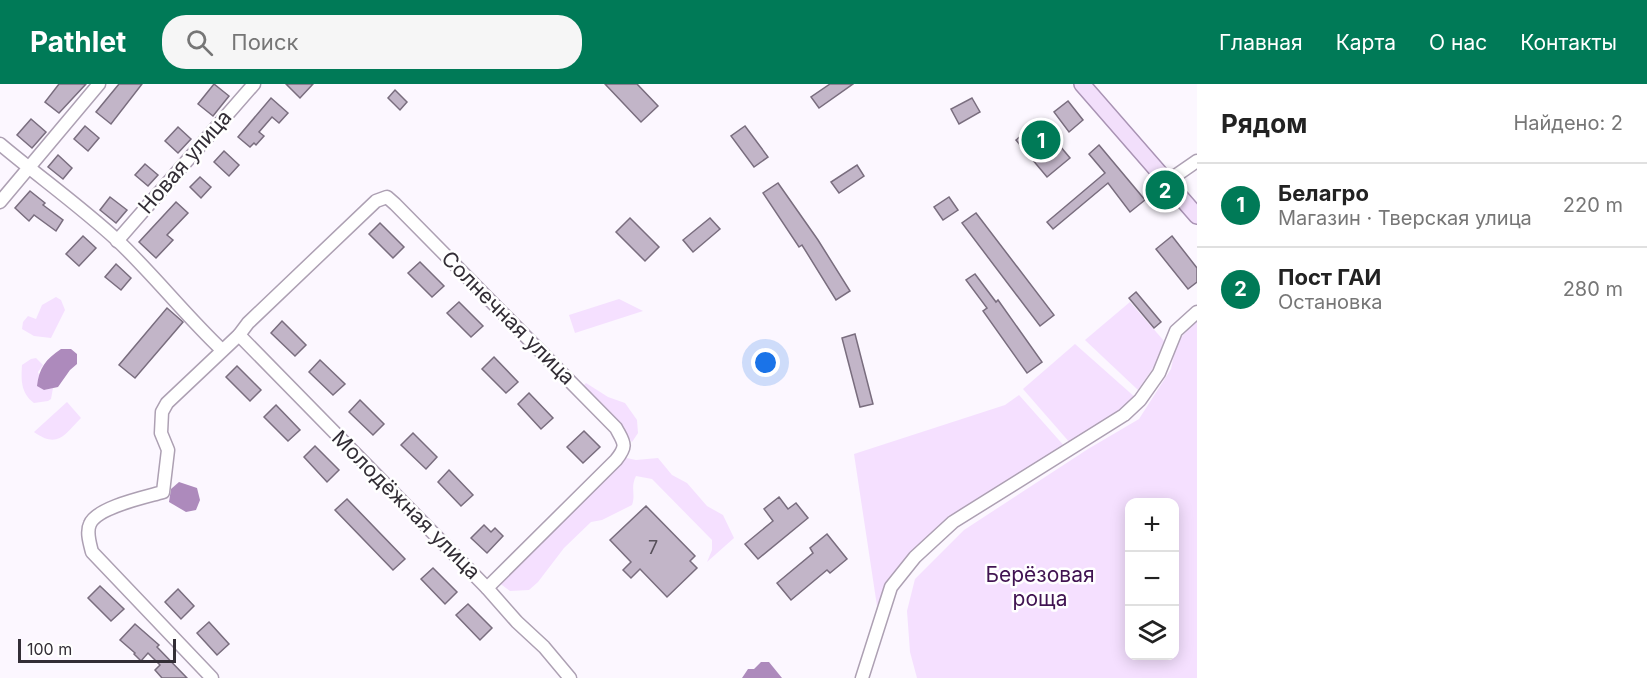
<!DOCTYPE html>
<html lang="ru">
<meta charset="utf-8">
<style>
:root{--surface:#fff;--page:#f6f6f6;--text:#222;--muted:#767676;--line:#e0e0e0;--accent:#007a57}
body{margin:0;font-family:Inter,sans-serif;background:var(--page);color:var(--text)}
.controls{position:absolute;right:18px;bottom:18px;display:grid;overflow:hidden;border-radius:12px;box-shadow:0 3px 15px #0003}
.controls button{width:54px;height:54px;display:grid;place-items:center;padding:0;border:0;border-bottom:2px solid var(--line);background:var(--surface);color:var(--text);font:30px sans-serif}
.scale{position:absolute;left:18px;bottom:15px;width:158px;box-sizing:border-box;padding-left:6px;border:3px solid #332e36;border-top:0;font-size:16px;line-height:21px;white-space:nowrap;color:#332e36;-webkit-text-stroke:4px #fff;paint-order:stroke}
.you{position:absolute;left:766px;top:279px;width:21px;height:21px;margin:-15px;border:4px solid #fff;border-radius:50%;background:#1a73e8;box-shadow:0 0 0 9px #1a73e833}
.badge{display:grid;place-items:center;width:39px;height:39px;border-radius:50%;background:var(--accent);color:#fff;font-size:20px;font-weight:700}
.pin{position:absolute;translate:-50% -50%;border:3px solid #fff;box-shadow:0 2px 6px #0006}
.list{margin:0;padding:0;list-style:none}
h2{display:flex;justify-content:space-between;align-items:center;height:78px;margin:0;padding:0 24px;font-size:26px}
h2 small{font-size:20px;font-weight:400;color:var(--muted)}
.list li{display:grid;grid-template-columns:39px 1fr auto;gap:18px;align-items:center;box-sizing:border-box;height:84px;padding:0 24px;border-top:2px solid var(--line)}
.list b{display:block;font-size:22px;white-space:nowrap}
.list p{margin:0;font-size:20px;white-space:nowrap;color:var(--muted)}
.list em{font-size:20px;font-style:normal;color:var(--muted)}
.icon{flex:none;width:33px;height:33px;fill:none;stroke:currentColor;stroke-width:2;stroke-linecap:round;stroke-linejoin:round}
.map{position:relative;flex:none;width:1197px;height:594px;overflow:hidden}
header{display:flex;align-items:center;gap:36px;box-sizing:border-box;height:84px;padding:0 30px;background:var(--accent);color:#fff}
header strong{font-size:28px}
nav{display:flex;gap:33px;margin-inline-start:auto;font-size:21px}
.search{width:420px;height:54px;background:var(--page);display:flex;align-items:center;gap:15px;box-sizing:border-box;padding:0 21px;border-radius:24px;color:var(--muted);font-size:22px}
main{display:flex}
aside{flex:1;background:var(--surface)}
.map>svg:first-child{display:block}
.green{fill:#f5e0ff;fill-rule:evenodd}
.water{fill:#ad8abc}
.building{fill:#c2b5c8;stroke:#796d7e;stroke-width:1.5}
.lines{fill:none;stroke-linecap:round;stroke-linejoin:round}
.minor-casing{stroke:#ada0b3;stroke-width:15}
.major-casing{stroke:#a993b4;stroke-width:18}
.minor{stroke:#fff;stroke-width:12}
.major{stroke:#f2dffb;stroke-width:15}
.labels{text-anchor:middle;stroke-width:5;stroke-linejoin:round;paint-order:stroke}
.number-label{font-size:18px;fill:#57505a}
.street-label{font-size:21px;fill:#332e36;stroke:#fff}
.park-label{font-size:21px;fill:#411452;stroke:#fff}
</style>
<header>
<strong>Pathlet</strong>
<div class="search"><svg class="icon" aria-label="search" viewBox="0 0 24 24"><circle cx="10" cy="10" r="6"/><path d="M15 15l6 6"/></svg>Поиск</div>
<nav><a>Главная</a><a>Карта</a><a>О нас</a><a>Контакты</a></nav>
</header>
<main>
<div class="map">
<svg width="1197" height="594" viewBox="0 0 1197 594">
<rect width="100%" height="100%" fill="#fcf7ff"/>
<g class="green">
<polygon points="56,213 61,216 65,226 51,254 34,252 22,245 23,238 28,232 36,235 42,221"/>
<polygon points="619,215 643,227 575,249 569,231"/>
<polygon points="1130,218 1164,257 1155,281 1138,306 1085,256"/>
<path d="M1197 234V594H917L910 568 907 527 915 495 964 446 1088 365 1139 335 1171 285 1176 260ZM1130 418H1174V572H1130Z"/>
<polygon points="1075,260 1137,315 1071,360 1023,305"/>
<path d="M36 274 43 281 38 288 44 306 53 304 51 315 48 317 34 319C21 309 21 297 22 281L31 275Z"/>
<polygon points="586,299 608,313 625,319 637,336 638,349 632,358 583,302"/>
<polygon points="1019,311 1066,364 951,436 889,500 877,522 854,370 1005,321"/>
<path d="M67 318 81 334C64 351 58 365 34 348Z"/>
<path d="M622 373 636 376 658 374 672 391 687 399 707 422 723 431 734 454 707 478 712 466V456L652 395 636 392C630 404 636 410 632 421L602 436 591 438 564 464 538 498 529 506 510 507 498 498Z"/>
</g>
<g class="water">
<path d="M61 265H71L77 270V280L70 286 58 303 44 306 37 302C39 284 46 275 61 265Z"/>
<polygon points="179,398 197,404 200,416 196,426 186,428 169,418 171,405"/>
<polygon points="761,578 769,578 782,594 742,594 748,585 754,585"/>
</g>
<g class="building">
<polygon points="59,0 86,0 59,29 45,18"/>
<polygon points="119,0 142,0 111,40 96,28"/>
<polygon points="214,0 229,12 213,32 198,20"/>
<polygon points="286,0 313,0 300,14"/>
<polygon points="605,0 637,0 658,22 641,38"/>
<polygon points="830,0 853,0 819,24 811,13"/>
<polygon points="395,6 407,18 400,26 388,14"/>
<polygon points="271,14 288,29 279,39 272,33 259,48 264,52 256,61 254,59 250,63 238,53"/>
<polygon points="972,14 980,28 959,40 951,25"/>
<polygon points="1068,17 1083,36 1069,48 1054,28"/>
<polygon points="31,35 46,48 32,64 17,51"/>
<polygon points="1039,37 1070,74 1047,93 1016,56"/>
<polygon points="85,42 99,54 88,67 74,55"/>
<polygon points="745,42 768,73 754,83 731,52"/>
<polygon points="178,43 191,55 178,69 165,57"/>
<polygon points="1099,61 1145,116 1130,128 1108,99 1053,145 1047,138 1105,89 1089,70"/>
<polygon points="224,67 239,81 229,92 214,78"/>
<polygon points="58,71 72,84 63,95 48,83"/>
<polygon points="145,80 158,91 148,102 135,91"/>
<polygon points="857,81 864,92 839,109 831,98"/>
<polygon points="200,93 211,103 201,114 190,103"/>
<polygon points="778,99 818,156 850,207 836,216 802,161 799,163 763,109"/>
<polygon points="30,107 45,119 43,121 63,136 56,147 34,131 29,137 15,124"/>
<polygon points="110,113 127,126 116,139 100,126"/>
<polygon points="949,113 958,126 943,136 934,123"/>
<polygon points="176,118 188,129 167,151 173,156 156,174 139,158"/>
<polygon points="976,129 1054,231 1040,242 962,139"/>
<polygon points="630,134 659,163 645,177 616,148"/>
<polygon points="710,134 720,145 693,168 683,156"/>
<polygon points="380,139 404,163 393,174 369,150"/>
<polygon points="83,152 96,164 79,182 66,170"/>
<polygon points="1172,152 1197,184 1197,198 1188,205 1156,165"/>
<polygon points="420,178 444,202 432,213 408,189"/>
<polygon points="116,180 131,194 121,206 105,193"/>
<polygon points="975,190 996,218 998,216 1042,278 1027,289 983,227 987,224 966,196"/>
<polygon points="1136,208 1161,238 1154,244 1129,214"/>
<polygon points="459,218 483,242 471,253 447,229"/>
<polygon points="167,224 183,238 135,294 119,281"/>
<polygon points="282,237 306,261 295,272 271,249"/>
<polygon points="855,250 873,320 860,323 842,254"/>
<polygon points="494,273 518,298 506,309 482,285"/>
<polygon points="320,276 345,300 333,311 309,288"/>
<polygon points="237,282 261,306 250,317 226,293"/>
<polygon points="529,309 553,334 541,345 518,320"/>
<polygon points="360,316 384,340 373,351 349,328"/>
<polygon points="276,321 300,346 288,357 264,333"/>
<polygon points="584,347 600,363 583,379 567,363"/>
<polygon points="413,349 437,373 426,385 401,361"/>
<polygon points="315,362 339,386 327,398 304,373"/>
<polygon points="449,386 473,411 461,422 438,398"/>
<polygon points="779,413 788,425 796,419 808,434 758,475 745,460 773,437 764,425"/>
<polygon points="347,415 405,475 393,486 335,426"/>
<polygon points="646,422 695,472 690,477 697,484 667,513 640,485 631,494 623,486 631,478 610,456"/>
<polygon points="484,441 491,448 495,444 503,452 487,469 471,454"/>
<polygon points="827,450 847,475 830,489 827,486 791,516 777,499 813,469 810,464"/>
<polygon points="433,484 457,508 445,520 421,495"/>
<polygon points="100,502 124,525 111,537 88,514"/>
<polygon points="178,505 194,522 181,535 165,518"/>
<polygon points="468,520 492,544 480,556 456,531"/>
<polygon points="209,538 229,560 217,571 197,549"/>
<polygon points="135,540 159,561 157,563 187,594 162,594 155,586 160,581 148,569 141,577 134,570 135,569 120,556"/>
</g>
<g class="lines">
<g class="minor-casing">
<g id="minor">
<path d="M0 60C38 92 80 122 117 156 154 191 185 231 222 266"/>
<polyline points="1168,97 1197,77"/>
<polyline points="0,118 99,0"/>
<polyline points="117,157 254,0"/>
<polyline points="239,251 487,504 517,538 544,563 570,594"/>
<path d="M212 594 92 468C90 460 86 448 90 440 97 423 146 413 163 408L168 366 161 349 162 328 167 319 239 251 248 239 376 117 387 113 395 120 616 344C624 359 628 361 616 376L487 504"/>
<polyline points="862,594 891,503 915,473 953,438 1124,331 1140,316 1159,289 1176,247 1197,228"/>
</g>
</g>
<g class="major-casing">
<polyline id="major" points="1082,0 1197,132"/>
</g>
<use href="#minor" class="minor"/>
<use href="#major" class="major"/>
</g>
<g class="labels">
<g class="number-label">
<text x="653" y="470">7</text>
</g>
<g class="street-label">
<text transform="translate(185 78) rotate(-49)" y="7">Новая улица</text>
<text transform="translate(508 234) rotate(45)" y="7">Солнечная улица</text>
<text transform="translate(406 421) rotate(45)" y="7">Молодёжная улица</text>
</g>
<g class="park-label">
<text x="1040" y="498">Берёзовая<tspan x="1040" dy="24">роща</tspan></text>
</g>
</g>
</svg>
<div class="controls">
<button>+</button>
<button>−</button>
<button><svg class="icon" aria-label="layers" viewBox="0 0 24 24"><path d="M12 4l9 5-9 5-9-5zM3 14l9 5 9-5"/></svg></button>
</div>
<div class="scale">100 m</div>
<div class="you"></div>
<div class="pin badge" style="left:1041px;top:56px">1</div>
<div class="pin badge" style="left:1165px;top:106px">2</div>
</div>
<aside>
<h2>Рядом<small>Найдено: 2</small></h2>
<ul class="list">
<li><span class="badge">1</span><div><b>Белагро</b><p>Магазин · Тверская улица</p></div><em>220 m</em></li>
<li><span class="badge">2</span><div><b>Пост ГАИ</b><p>Остановка</p></div><em>280 m</em></li>
</ul>
</aside>
</main>
